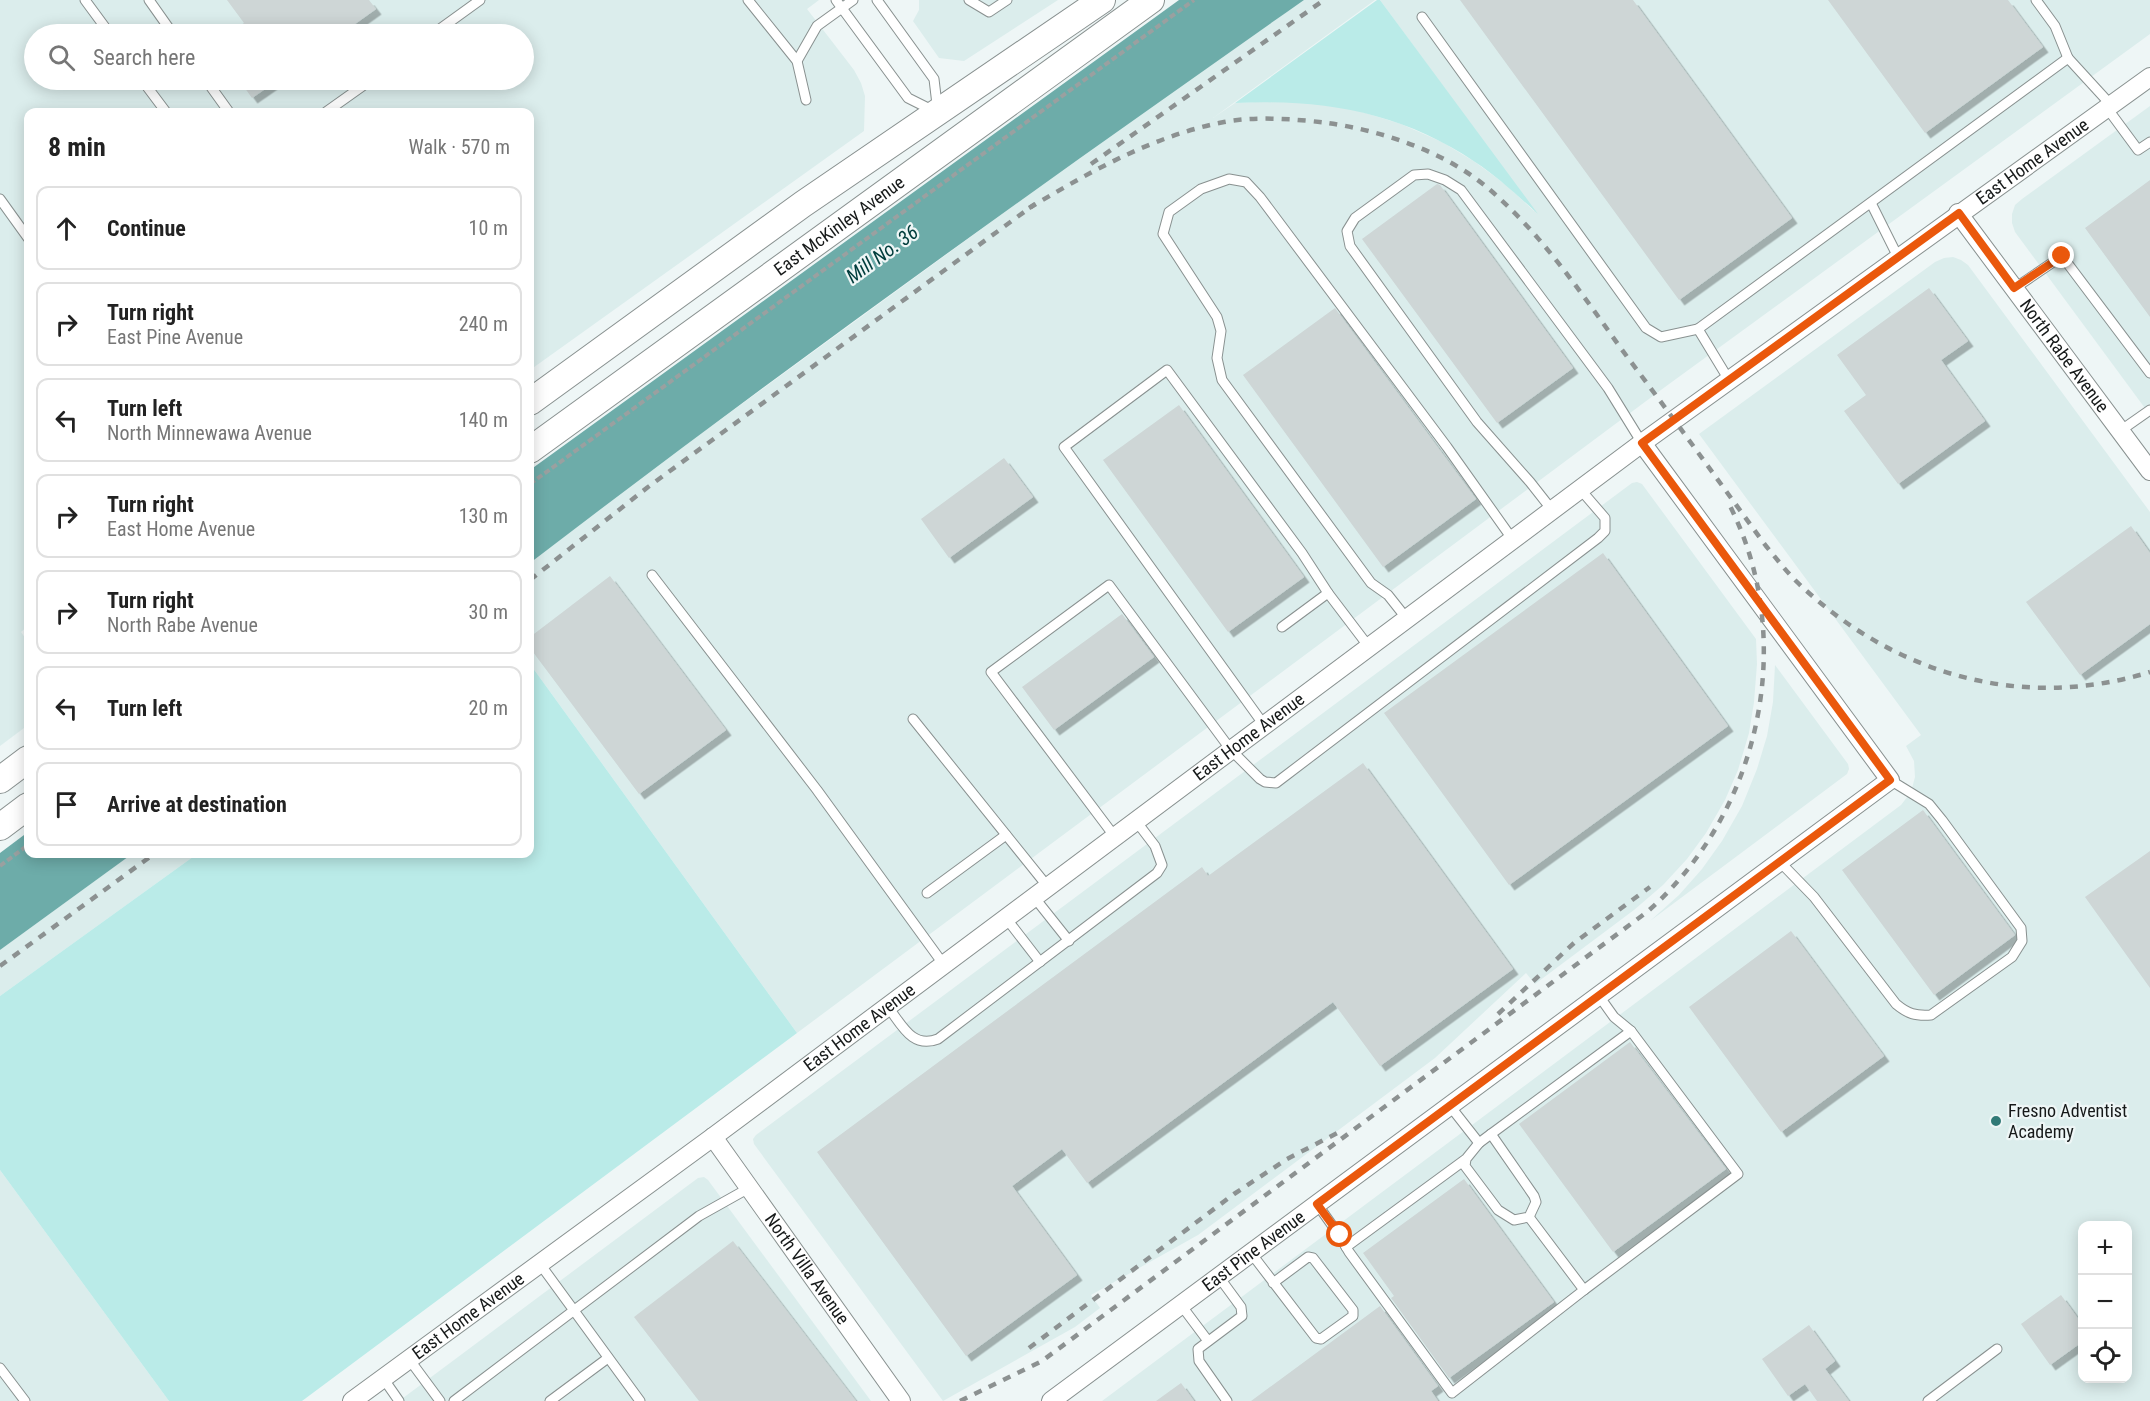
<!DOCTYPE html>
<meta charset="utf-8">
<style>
:root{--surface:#fff;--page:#f6f6f6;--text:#222;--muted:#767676;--line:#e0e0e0}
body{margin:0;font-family:"Roboto Condensed",sans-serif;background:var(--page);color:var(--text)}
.controls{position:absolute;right:18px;bottom:18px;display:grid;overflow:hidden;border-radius:12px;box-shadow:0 3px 15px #0003}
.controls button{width:54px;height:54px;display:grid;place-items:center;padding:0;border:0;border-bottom:2px solid var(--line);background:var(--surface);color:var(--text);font:30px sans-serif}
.stop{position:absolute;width:18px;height:18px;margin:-14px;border:4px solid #ea580c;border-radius:50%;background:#fff}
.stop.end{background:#ea580c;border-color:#fff;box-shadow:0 2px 6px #0008}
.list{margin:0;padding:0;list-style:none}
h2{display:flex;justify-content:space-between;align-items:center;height:78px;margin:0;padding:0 24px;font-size:26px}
h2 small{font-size:20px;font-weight:400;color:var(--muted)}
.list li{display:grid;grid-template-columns:39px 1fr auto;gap:18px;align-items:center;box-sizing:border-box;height:84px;margin:0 12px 12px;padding:0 12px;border:2px solid var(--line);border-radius:12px}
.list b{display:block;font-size:22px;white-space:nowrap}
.list p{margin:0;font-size:20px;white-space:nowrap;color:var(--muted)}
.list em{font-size:20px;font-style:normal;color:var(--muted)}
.icon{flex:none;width:33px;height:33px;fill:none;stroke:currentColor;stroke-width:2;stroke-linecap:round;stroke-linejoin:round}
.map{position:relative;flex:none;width:2150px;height:1401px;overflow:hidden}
.search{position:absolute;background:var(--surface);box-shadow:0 3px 15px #0003;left:24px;top:24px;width:510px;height:66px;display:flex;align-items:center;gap:15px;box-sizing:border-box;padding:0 21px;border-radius:33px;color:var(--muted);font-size:22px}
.panel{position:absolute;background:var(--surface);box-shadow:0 3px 15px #0003;left:24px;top:108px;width:510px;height:750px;border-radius:12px}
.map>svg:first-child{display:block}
.built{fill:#dbedec;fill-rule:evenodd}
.green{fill:#baebe8}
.water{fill:#6daca9}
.building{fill:#ced6d6;filter:url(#shadow)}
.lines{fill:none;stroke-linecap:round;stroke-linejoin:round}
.service-casing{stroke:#899190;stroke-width:11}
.minor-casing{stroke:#899190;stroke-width:20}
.secondary-casing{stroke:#899190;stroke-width:28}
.path{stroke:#9aa0a0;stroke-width:4;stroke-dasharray:6 3;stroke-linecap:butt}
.service{stroke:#fff;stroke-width:9}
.minor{stroke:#fff;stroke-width:18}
.secondary{stroke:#fff;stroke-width:26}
.rail{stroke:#8c9191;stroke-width:4.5;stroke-dasharray:8 8;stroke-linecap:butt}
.route{stroke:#ea580c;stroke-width:8}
.poi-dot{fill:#317a77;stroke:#eef6f6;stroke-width:2}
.labels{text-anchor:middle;stroke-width:4.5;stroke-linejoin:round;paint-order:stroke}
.street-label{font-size:18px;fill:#161919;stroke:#eef6f6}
.poi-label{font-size:18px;fill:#161919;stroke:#eef6f6;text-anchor:start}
.water-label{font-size:20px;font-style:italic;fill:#003d3c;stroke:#eef6f6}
</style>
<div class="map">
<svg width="2150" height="1401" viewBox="0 0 2150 1401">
<defs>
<filter id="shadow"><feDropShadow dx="5.5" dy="5.5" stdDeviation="0" flood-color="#0004"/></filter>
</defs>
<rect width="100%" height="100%" fill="#eef6f6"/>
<g class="built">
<path d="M0 0H819L807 9 854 70 861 83 865 96 864 131 530 370V112H28V626L21 632 28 642V725L0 746ZM34 34H524V80H34Z"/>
<polygon points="919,0 1058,0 964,61 939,58 913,21 919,10"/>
<polygon points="1304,0 1375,0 1213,118 1235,103 1277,101 1322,104 1359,111 1401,124 1442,142 1475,162 1505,184 1534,211 1380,0 2150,0 2150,34 1665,387 797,1033 530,664 530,563 632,484 1102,141"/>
<polygon points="2150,106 2150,415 2015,232 2012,223 2012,214 2015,205 2022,199"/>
<path d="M1953 257 1961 260 1968 265 2150 512V1401H1102L1901 805 1911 792 1915 777 1914 761 1906 746 1921 735 1699 434 1935 262 1944 258ZM2082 1226H2128V1378H2082Z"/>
<polygon points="1637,482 1642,484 1756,639 1757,664 1754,702 1749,733 1738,770 1725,800 1706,833 1687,859 1663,885 1634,910 1535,984 1526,973 1435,1058 1198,1235 1091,1295 1100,1308 1075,1327 943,1401 754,1144 753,1139 756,1135 1632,483"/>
<polygon points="1775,665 1848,764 1849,769 1847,774 1650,921 1679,895 1702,869 1722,841 1742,806 1757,769 1767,736 1773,702"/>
<polygon points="132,854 197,854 0,996 0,950"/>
<polygon points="0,1170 169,1401 0,1401"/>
<polygon points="704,1177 708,1180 871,1401 399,1401 698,1178"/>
</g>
<g class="green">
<path d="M1377 0H1380L1538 214C1518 196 1498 177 1475 162 1401 112 1323 99 1235 103Z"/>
<polygon points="530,664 797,1033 302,1401 169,1401 0,1170 0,996 197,854 530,854"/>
</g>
<g class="water">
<path d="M1179 0H1304C1043 183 783 369 530 563V470Z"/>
<polygon points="28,832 28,854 132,854 0,950 0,853"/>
</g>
<g class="building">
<polygon points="227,0 369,0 376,9 341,34 228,34 244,23"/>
<polygon points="1460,0 1633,0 1792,218 1679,300"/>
<polygon points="1828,0 2008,0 2043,47 1925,133"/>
<polygon points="239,80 278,80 252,98"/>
<polygon points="2150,180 2150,317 2085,228"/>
<polygon points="1437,184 1440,185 1573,368 1497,423 1362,239"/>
<polygon points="1929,288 1968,341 1941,360 1985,421 1898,484 1844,411 1866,395 1837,355"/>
<polygon points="1335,308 1476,499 1383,567 1243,375"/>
<polygon points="1179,405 1304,577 1228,632 1103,460"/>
<polygon points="1004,458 1033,497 949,558 921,519"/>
<polygon points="2131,526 2150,553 2150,624 2080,675 2026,602"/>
<polygon points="1603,553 1728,726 1509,885 1384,713"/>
<polygon points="610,576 726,730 639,794 530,648 530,637"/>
<polygon points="1122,614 1154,657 1054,730 1022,687"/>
<polygon points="1363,763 1513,969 1380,1066 1333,1002 1087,1183 1062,1149 1012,1186 1077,1275 966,1356 817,1152 1202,867 1208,876"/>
<polygon points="1923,810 2015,935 1934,995 1842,870"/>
<polygon points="2150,851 2150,988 2085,897"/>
<polygon points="1791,931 1884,1056 1781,1132 1689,1007"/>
<polygon points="1630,1042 1726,1169 1613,1252 1519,1124"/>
<polygon points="1464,1179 1554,1302 1449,1378 1391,1298 1394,1296 1363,1253"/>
<polygon points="733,1241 856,1401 699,1401 634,1317"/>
<polygon points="2061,1295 2082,1324 2082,1342 2050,1365 2021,1324"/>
<polygon points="1380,1306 1438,1386 1431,1391 1438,1401 1251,1401"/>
<polygon points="1809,1325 1835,1361 1825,1369 1849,1401 1817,1401 1805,1384 1788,1396 1762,1359"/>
<polygon points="1181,1383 1194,1401 1156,1401"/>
</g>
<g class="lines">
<g class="service-casing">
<g id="service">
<polyline points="85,0 110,34"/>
<polyline points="149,0 173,34"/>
<polyline points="748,0 797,61 806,100"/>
<polyline points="836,0 908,98 938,113 934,79 877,0"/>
<polyline points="969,0 989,12 1007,0"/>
<polyline points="2036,0 2055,26 2068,58"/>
<polyline points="1422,17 1646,328 1661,337 1698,329"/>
<polyline points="433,34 480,0"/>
<polyline points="797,61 817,26 853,0"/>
<polyline points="142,80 166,112"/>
<polyline points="206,80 229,112"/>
<polyline points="2107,108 2138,150 2150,142"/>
<polyline points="326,112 371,80"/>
<polyline points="0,199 28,238"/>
<polyline points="1871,203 1898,257"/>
<polyline points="2015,288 2062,256 2150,373"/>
<polyline points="1729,380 1698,329 2068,58 2111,105"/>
<polyline points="2120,431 2150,410"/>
<polyline points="1552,510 1530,482 1477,422 1350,246 1347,231 1355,218 1414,175 1428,174 1445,180 1461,190 1608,388 1642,443"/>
<polyline points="652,575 817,790 944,965"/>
<polyline points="1407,619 1388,595 1371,583 1222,380 1217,358 1221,331 1217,317 1163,234 1169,212 1201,189 1229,179 1246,182 1260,197 1447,447 1513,540"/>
<polyline points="1282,627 1328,593 1369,647"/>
<polyline points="913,719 1048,887"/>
<polyline points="1264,725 1064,447 1167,370 1302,553 1328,593"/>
<polyline points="1115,837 991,672 1109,585 1231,750 1260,779 1265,782 1276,783 1598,538 1605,531 1605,518 1580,489"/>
<path d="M1780 862 1814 897 1896 1004C1908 1014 1915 1016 1931 1015L2012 957 2022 941 2021 928 1942 820 1929 804 1890 780"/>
<polyline points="927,893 1006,835"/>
<polyline points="1034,897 1069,941"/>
<polyline points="1006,918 1040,962"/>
<path d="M888 1007C902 1025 912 1049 938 1039L1157 873 1162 865 1155 846 1136 821"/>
<polyline points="1450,1106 1479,1143"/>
<polyline points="1491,1134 1631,1031"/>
<polyline points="1317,1204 1339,1235 1349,1252 1452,1393 1584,1290 1529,1217"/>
<polyline points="1346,1247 1466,1159 1479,1143 1491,1134 1534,1196 1536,1202 1529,1217 1514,1220 1498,1210 1465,1166 1466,1159"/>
<polyline points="1251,1253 1316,1338 1321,1339 1353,1316 1353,1310 1313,1258 1308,1257 1273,1283"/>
<polyline points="540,1264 640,1401"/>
<polyline points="1219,1277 1241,1307 1242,1316 1198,1349 1199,1361 1227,1401"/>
<polyline points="1584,1290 1738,1174 1631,1031 1614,1017 1599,996"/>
<polyline points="1181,1305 1208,1341"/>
<polyline points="409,1359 440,1401"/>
<polyline points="0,1368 25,1401"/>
<polyline points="383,1378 399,1401"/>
<polyline points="454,1401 699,1216 749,1188"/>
<polyline points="550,1401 608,1358"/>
<polyline points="1928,1401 1997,1349"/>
</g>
</g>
<g class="minor-casing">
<g id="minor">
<path id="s1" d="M1958 213 2150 471"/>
<path id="s2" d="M713 1137 901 1401"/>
<path id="s3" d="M352 1401 713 1137 1642 443 2150 77"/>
<path id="s4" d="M1051 1401 1890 780 1642 443"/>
</g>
</g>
<g class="secondary-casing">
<g id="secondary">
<polyline points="530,402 803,204 1102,0"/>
<path id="s5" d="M530 450 1151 0"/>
<polyline points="0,780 28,759"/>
<polyline points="0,827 28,806"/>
</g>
</g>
<g class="path">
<polyline points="530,484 1194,0"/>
<polyline points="0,866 28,845"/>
</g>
<use href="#service" class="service"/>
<use href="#minor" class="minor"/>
<use href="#secondary" class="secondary"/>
<g class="rail">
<polyline points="1091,164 1324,0"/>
<path d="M1029 208C1090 172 1152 136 1224 122 1255 116 1296 119 1328 123 1383 131 1446 152 1489 189 1545 237 1585 299 1628 358 1675 420 1720 483 1766 546 1776 558 1785 570 1796 581 1892 674 2021 712 2150 672"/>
<polyline points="530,580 648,487 1035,204"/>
<polyline points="0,966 154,854"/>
<polyline points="1498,1014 1574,943 1650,887"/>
<polyline points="1029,1348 1234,1194 1287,1159 1343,1130"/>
<path d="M960 1401 1042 1361 1647 912C1760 813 1798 641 1730 506"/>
</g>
</g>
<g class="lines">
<polyline class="route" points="1340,1235 1317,1204 1890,780 1642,443 1959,213 2014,288 2062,256"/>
</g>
<circle class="poi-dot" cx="1996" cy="1121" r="6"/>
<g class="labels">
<g class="street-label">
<text dy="6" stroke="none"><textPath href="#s3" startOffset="2088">East Home Avenue</textPath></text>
<text dy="6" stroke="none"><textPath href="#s5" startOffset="382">East McKinley Avenue</textPath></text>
<text dy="6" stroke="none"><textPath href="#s1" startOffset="178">North Rabe Avenue</textPath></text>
<text dy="6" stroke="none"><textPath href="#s3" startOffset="1116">East Home Avenue</textPath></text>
<text dy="6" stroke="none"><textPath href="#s3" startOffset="630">East Home Avenue</textPath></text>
<text dy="6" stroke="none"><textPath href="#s4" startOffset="252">East Pine Avenue</textPath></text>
<text dy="6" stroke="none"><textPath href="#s2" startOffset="162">North Villa Avenue</textPath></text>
<text dy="6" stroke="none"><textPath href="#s3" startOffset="144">East Home Avenue</textPath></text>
</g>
<g class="poi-label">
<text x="2008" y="1117">Fresno Adventist<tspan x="2008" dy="21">Academy</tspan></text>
</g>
<g class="water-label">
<text transform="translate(882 254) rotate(-36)" y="7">Mill No. 36</text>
</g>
</g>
</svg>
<div class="controls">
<button>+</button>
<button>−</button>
<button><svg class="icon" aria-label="locate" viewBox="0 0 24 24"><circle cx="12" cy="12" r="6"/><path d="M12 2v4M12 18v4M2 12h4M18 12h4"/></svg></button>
</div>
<div class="stop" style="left:1340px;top:1235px"></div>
<div class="stop end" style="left:2062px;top:256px"></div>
<div class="search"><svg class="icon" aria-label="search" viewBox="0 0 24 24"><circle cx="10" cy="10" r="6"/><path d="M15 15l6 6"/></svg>Search here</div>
<section class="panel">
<h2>8 min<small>Walk · 570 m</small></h2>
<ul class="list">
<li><svg class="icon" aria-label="ahead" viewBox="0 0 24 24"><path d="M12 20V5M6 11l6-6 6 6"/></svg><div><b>Continue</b></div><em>10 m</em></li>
<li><svg class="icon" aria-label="right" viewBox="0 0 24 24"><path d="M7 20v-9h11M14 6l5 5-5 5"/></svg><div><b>Turn right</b><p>East Pine Avenue</p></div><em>240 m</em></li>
<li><svg class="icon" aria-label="left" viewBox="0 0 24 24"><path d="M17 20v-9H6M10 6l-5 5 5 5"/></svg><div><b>Turn left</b><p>North Minnewawa Avenue</p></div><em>140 m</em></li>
<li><svg class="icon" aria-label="right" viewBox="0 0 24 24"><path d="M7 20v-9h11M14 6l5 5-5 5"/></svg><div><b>Turn right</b><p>East Home Avenue</p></div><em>130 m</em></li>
<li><svg class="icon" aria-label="right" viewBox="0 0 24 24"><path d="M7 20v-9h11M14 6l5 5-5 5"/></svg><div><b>Turn right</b><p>North Rabe Avenue</p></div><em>30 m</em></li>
<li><svg class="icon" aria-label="left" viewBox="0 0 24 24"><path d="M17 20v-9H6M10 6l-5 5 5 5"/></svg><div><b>Turn left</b></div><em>20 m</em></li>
<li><svg class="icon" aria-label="arrive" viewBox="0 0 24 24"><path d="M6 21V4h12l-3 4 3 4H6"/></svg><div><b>Arrive at destination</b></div></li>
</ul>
</section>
</div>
